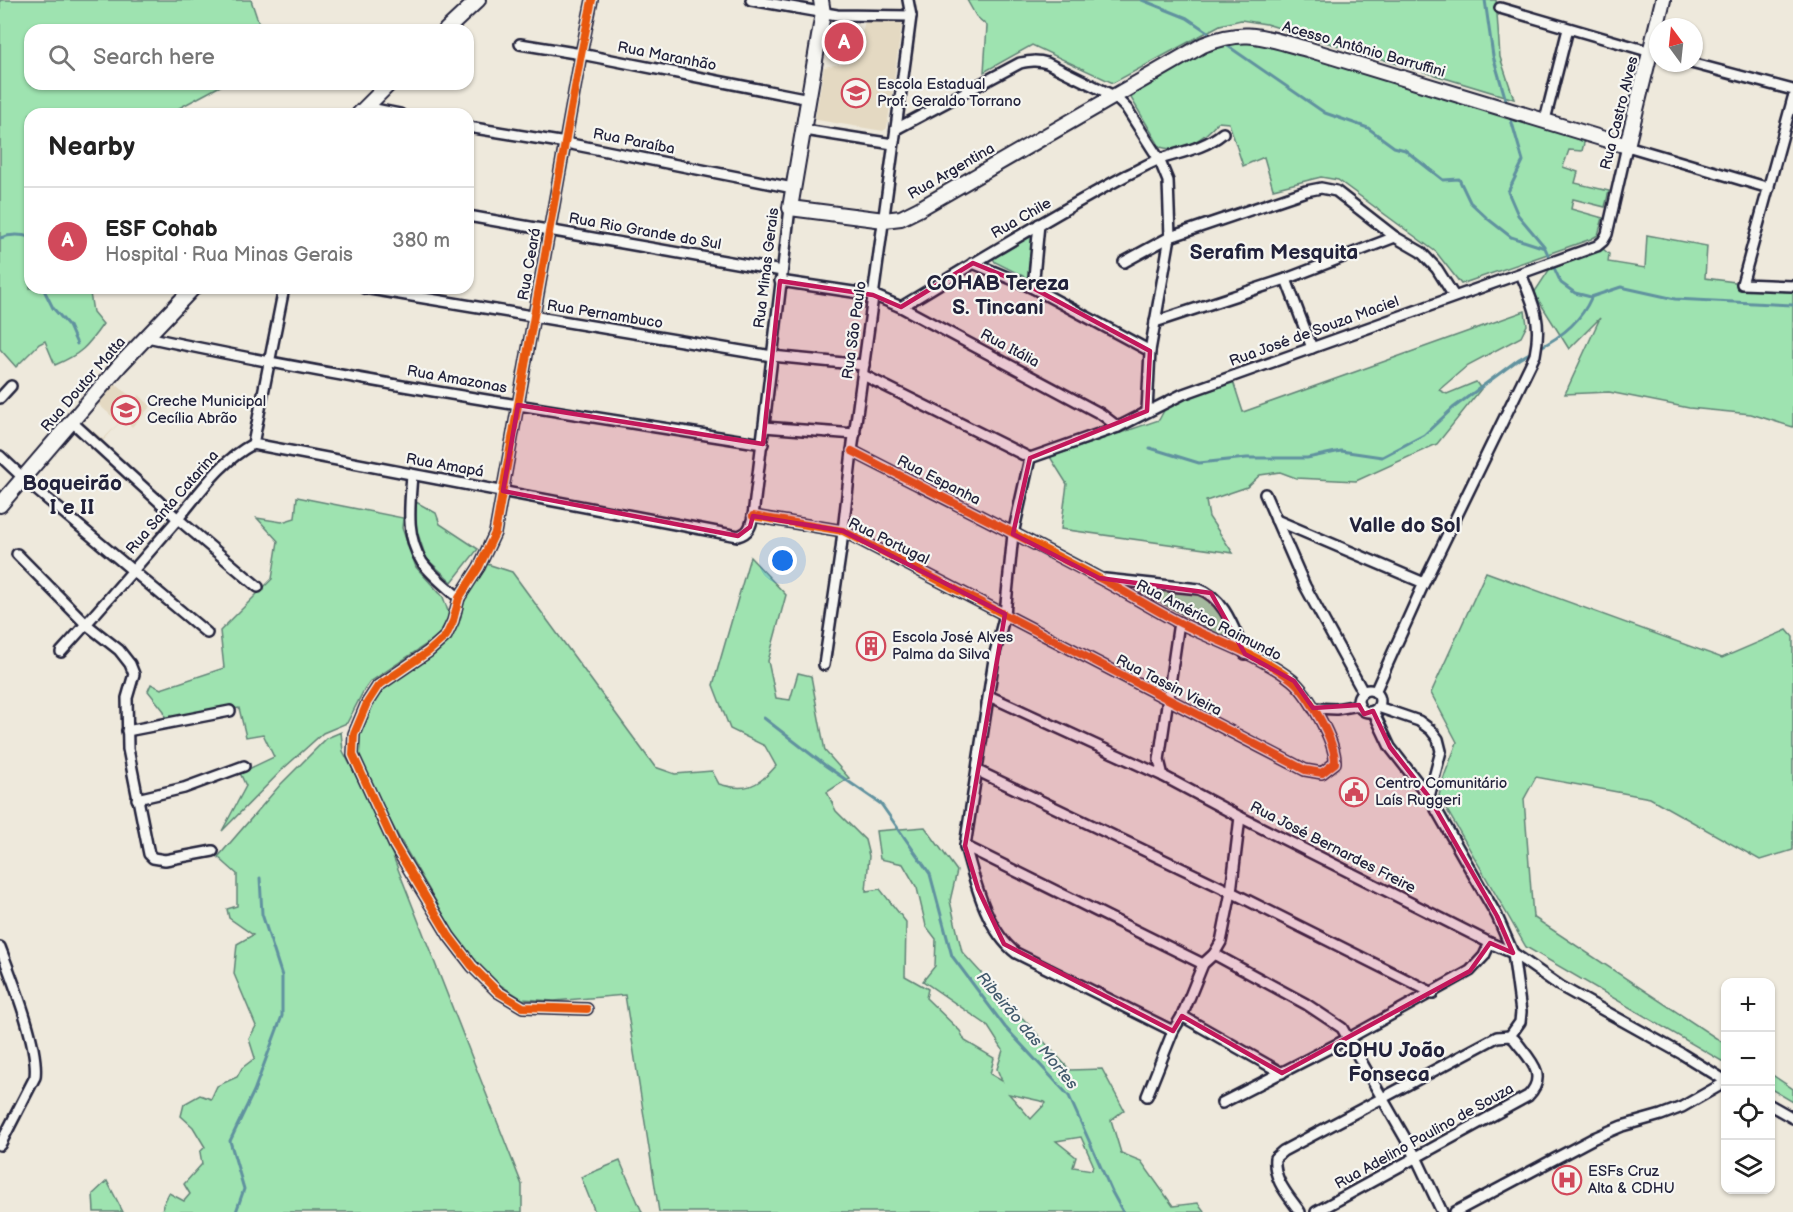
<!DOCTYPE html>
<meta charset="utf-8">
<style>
:root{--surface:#fff;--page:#f2f2f2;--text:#222;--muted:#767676;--line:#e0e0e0;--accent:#d1495b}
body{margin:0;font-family:"Balsamiq Sans",sans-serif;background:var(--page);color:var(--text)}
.controls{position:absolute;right:18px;bottom:18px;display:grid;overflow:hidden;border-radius:12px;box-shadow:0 2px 4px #0004}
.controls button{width:54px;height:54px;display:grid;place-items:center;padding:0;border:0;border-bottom:2px solid var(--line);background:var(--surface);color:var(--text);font:30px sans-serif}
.compass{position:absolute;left:1649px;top:18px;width:54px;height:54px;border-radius:50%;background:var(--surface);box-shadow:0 2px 4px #0004;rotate:345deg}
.you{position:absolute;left:783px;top:561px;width:21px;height:21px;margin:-15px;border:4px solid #fff;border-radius:50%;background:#1a73e8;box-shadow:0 0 0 9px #1a73e833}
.badge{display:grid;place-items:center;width:39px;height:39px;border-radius:50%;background:var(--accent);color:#fff;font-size:20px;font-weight:700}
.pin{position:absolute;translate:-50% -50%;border:3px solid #fff;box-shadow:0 2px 6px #0006}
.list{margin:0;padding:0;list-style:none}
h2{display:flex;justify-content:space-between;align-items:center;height:78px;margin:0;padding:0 24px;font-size:26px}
h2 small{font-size:20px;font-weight:400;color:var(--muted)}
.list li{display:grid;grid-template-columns:39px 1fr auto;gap:18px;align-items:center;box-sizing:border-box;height:108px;padding:0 24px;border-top:2px solid var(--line)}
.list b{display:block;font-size:22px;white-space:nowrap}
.list p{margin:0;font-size:20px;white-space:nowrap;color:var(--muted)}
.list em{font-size:20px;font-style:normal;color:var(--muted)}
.icon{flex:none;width:33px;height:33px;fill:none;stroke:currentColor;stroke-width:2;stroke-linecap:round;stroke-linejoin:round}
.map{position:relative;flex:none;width:1793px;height:1212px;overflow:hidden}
.search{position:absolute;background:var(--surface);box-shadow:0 2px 4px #0004;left:24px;top:24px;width:450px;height:66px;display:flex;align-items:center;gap:15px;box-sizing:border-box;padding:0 21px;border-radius:18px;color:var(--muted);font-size:22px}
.panel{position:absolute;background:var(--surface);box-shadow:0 2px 4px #0004;left:24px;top:108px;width:450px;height:186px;border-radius:18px}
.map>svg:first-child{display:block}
.built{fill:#e4d9c2}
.green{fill:#9ee3b0;stroke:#608276;stroke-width:1.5;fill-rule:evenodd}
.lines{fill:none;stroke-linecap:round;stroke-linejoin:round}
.stream{stroke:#61929f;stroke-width:3}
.street-casing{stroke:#22223b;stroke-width:14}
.secondary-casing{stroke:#22223b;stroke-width:18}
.street{stroke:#f6f6f2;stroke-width:9}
.secondary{stroke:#f6f6f2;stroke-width:14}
.cycleway-casing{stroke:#f6f6f2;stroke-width:11}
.cycleway{stroke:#e8590c;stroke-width:8}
.marked{fill:#c2185b;fill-opacity:0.2;stroke:#c2185b;stroke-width:4.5;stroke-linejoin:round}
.labels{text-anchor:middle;stroke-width:4.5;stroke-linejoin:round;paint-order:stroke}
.street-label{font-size:15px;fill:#22223b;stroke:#f6f6f2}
.poi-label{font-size:15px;fill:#22223b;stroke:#f6f6f2;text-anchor:start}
.water-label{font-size:16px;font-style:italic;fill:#425a6d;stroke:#f6f6f2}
.district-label{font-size:21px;font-weight:bold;fill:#22223b;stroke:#f6f6f2}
</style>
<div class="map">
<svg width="1793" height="1212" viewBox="0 0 1793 1212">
<rect width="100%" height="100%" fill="#eee9dc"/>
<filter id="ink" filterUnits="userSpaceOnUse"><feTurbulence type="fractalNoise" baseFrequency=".0167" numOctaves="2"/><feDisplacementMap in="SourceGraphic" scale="12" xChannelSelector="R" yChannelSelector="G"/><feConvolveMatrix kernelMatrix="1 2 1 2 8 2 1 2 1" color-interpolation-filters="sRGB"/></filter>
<g filter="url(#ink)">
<g class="built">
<polygon points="901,19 902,23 887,128 883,131 817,120 815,119 824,67 855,61 865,21"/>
<polygon points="112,381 135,400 139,395 151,406 132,427 120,416 116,420 97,403 114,384 112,382 83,415 84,424 103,439 121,421 103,441 83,424 82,415"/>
</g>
<g class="green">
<path d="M0 0H251L261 30H30V84H224L168 114H30V288H95L90 293 93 312 103 324C87 347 81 354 55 365L45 341 39 344 16 367 0 349Z"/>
<polygon points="967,0 1496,0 1500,57 1514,99 1266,24 1241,20 1220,25 1113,83 1032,45 984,72 987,26 976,16"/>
<path d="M1259 39 1585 139 1582 151 1569 150 1563 167 1578 172 1575 183 1609 191 1605 207 1573 199 1571 209 1603 218 1598 235 1591 239 1461 284 1436 252 1338 180 1321 177 1273 189 1264 157 1243 166 1229 123 1218 122C1205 138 1182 154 1160 147L1131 98 1133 90 1217 45Z"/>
<polygon points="1032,232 1029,279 995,262 993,258 995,254"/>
<polygon points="1647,235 1707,246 1705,278 1735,282 1738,288 1793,292 1793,427 1751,414 1689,408 1609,392 1565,394 1600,318 1569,349 1534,293 1549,270 1603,249 1609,254 1608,262 1645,268"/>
<polygon points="1525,311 1527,325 1521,337 1468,365 1439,390 1447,394 1476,382 1481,389 1437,444 1356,481 1296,478 1280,472 1260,475 1247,487 1206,501 1209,517 1233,553 1061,529 1067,484 1050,457 1159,420 1167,405 1233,381 1243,412"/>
<polygon points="297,497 403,518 402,528 416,567 443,597 450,617 437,637 370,682 363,692 347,723 323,733 284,768 222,831 246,786 240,773 274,757 263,734 246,737 239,708 165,718 164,711 148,691 151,684 161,689 224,668 220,631 272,579 278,541 257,518 282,522 295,518"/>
<polygon points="416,502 436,513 440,524 478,549 452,582 426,558 415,525"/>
<path d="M750 557 786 595 768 661 776 698 790 700 798 673 811 676 825 751 849 778 827 792 836 811 865 840 869 856 866 891 880 889 906 922 905 976 928 989 926 998 960 1031 965 1041 994 1058 990 1074 1002 1081 997 1069 1003 1050 987 1025 923 981 935 966 936 939 926 926 917 888 903 864 880 859 876 831 925 827 957 871 950 901 962 952 1070 1070 1102 1069 1124 1110 1111 1120 1121 1153 1141 1161 1173 1206 1198 1203 1204 1211 1203 1212H659L625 995 554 1001 522 999 491 979 460 943 402 843 360 765 357 751 358 734 376 689 444 644 460 620 466 592 484 563 512 572 655 767 675 774 712 771 719 784C745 792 758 787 776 766L765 746 730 729 713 685ZM1009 1094 1045 1102 1046 1103 1031 1119ZM1081 1137 1093 1164 1092 1170 1073 1167 1076 1157 1056 1141Z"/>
<path d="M1486 572 1722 658 1787 630 1793 637V850L1760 860 1650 798 1536 777 1524 799 1533 917 1725 1044V1063L1526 947 1439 796C1442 776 1451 761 1457 742L1431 693Z"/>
<polygon points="1140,586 1205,593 1212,597 1233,635 1233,639 1229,640 1141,592"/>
<polygon points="341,732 343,751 378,818 522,1185 522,1212 162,1212 163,1205 169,1193 184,1201 190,1194 184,1184 202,1164 200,1152 205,1147 193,1127 181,1116 184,1104 200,1095 211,1099 217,1086 237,1077 242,1068 255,1058 249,1039 256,1026 234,974 237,944 253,935 229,918 227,909 237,906 237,874 218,857 280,785 327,738"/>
<polygon points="1771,1074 1793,1089 1793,1102 1771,1089"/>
<polygon points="620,1161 642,1212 595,1212 581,1177"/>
<polygon points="107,1181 123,1212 94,1212 93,1194"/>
</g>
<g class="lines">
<g class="stream">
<polyline points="1142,0 1187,18 1215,37"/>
<polyline points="1485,0 1493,56 1507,104"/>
<polyline points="1225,44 1325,113 1368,128 1394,147 1405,150 1443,180 1459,179 1470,202 1488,219 1511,237 1545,248 1561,283 1575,293 1591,297 1621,287 1675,299 1793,305"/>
<polyline points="1510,116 1523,161 1508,192 1518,215 1544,246"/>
<path d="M0 238C11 234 19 234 30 237"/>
<polyline points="43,288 53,308 69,326 77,344"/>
<path d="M1539 348C1561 337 1581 321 1591 298"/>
<polyline points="1150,448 1199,463 1247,458 1307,458 1341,451 1382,457 1424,435 1453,408 1519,359 1533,351"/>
<polyline points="764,718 826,766 881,804 930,874 952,956 1005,1027 1069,1096 1112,1192 1123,1212"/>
<polyline points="236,1212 244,1189 230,1141 254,1091 282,1016 282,976 262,914 260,878"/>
</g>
<g class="street-casing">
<g id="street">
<polyline points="751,0 837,15 911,16"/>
<polyline points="1500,8 1658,54"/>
<polyline points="520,44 581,54 809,99"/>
<polyline points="1691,63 1793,90"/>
<polyline points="1793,98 1742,284 1793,286"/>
<polyline points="365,107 400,114"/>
<polyline points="1545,120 1568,29"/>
<polyline points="468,127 566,143 793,188"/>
<path d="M896 129 1020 63C1030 61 1037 60 1047 63L1114 96 1127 109 1159 159 1168 181 1170 237 1150 351 1147 411"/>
<polyline points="804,130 893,144"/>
<polyline points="468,216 782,271"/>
<polyline points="1124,262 1170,237 1306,191 1321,188 1336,191 1395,237 1421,252 1437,269 1454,296"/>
<polyline points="973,263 1033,288 1150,351"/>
<polyline points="1286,279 1312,348"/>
<polyline points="780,281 873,295 901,307 1101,414 1118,427"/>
<polyline points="364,288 772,356 864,365"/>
<polyline points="1033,288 1039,224"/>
<path d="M901 307C976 262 1050 216 1127 175 1138 170 1149 163 1160 159 1182 152 1205 148 1223 133"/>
<polyline points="1155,322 1286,279 1395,237"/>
<path d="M147 337C351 381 557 411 763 444"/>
<polyline points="863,375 1030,458"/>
<polyline points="0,398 11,386"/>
<polyline points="71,421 178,519 258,587"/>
<polyline points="764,427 855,434"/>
<path d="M253 444 738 536C749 533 751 526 753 516L790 208"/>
<polyline points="0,456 33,487 207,633"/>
<polyline points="1030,458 1118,427 1183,394 1597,246 1603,241 1607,234 1627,146 1769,188"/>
<polyline points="1030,458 1013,534 1005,614 995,653 965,846 1203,964"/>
<path d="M412 475C410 504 405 536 422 562 431 575 447 587 459 598"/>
<polyline points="1265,494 1305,586 1363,692"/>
<path d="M753 516 843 531 1305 770 1322 773 1335 763C1336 742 1308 693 1292 680 1259 654 1215 641 1178 622 1151 608 1126 592 1099 578 1017 534 934 493 852 451"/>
<polyline points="1276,520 1424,583"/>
<polyline points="17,554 86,624 119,650 130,664 134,674 127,698 128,749 149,854 153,858 165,860 213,851"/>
<path d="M1105 579 1199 589C1225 598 1234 630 1245 654"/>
<path d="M61 652C100 609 138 565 176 521 200 493 219 462 253 444L284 288"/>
<polyline points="824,665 841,549 852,451 907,47 911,16 908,0"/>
<circle cx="1369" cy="701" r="11"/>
<path d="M1375 692 1424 583 1535 355C1542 321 1534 305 1521 274"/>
<polyline points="989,696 1163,776 1240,817 1490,943 1513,953 1560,986 1682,1054 1726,1081"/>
<polyline points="1378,707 1419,721 1431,730 1438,739 1441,751 1429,797 1497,916 1513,953 1521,1012 1520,1022 1510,1036"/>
<polyline points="1313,708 1336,709 1359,705"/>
<polyline points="1373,711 1390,747 1429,797"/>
<polyline points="127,731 230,711"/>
<polyline points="978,771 1231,892 1433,993"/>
<polyline points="1163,776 1159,760 1179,622"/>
<polyline points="137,799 184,788 244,766"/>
<path d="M965 846C975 881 986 930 1016 953L1173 1031"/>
<path d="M0 947C12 979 39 1045 35 1077L0 1145"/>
<polyline points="1214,954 1306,1004 1342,1028 1416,1157 1442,1212"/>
<polyline points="587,1009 523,1007 498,992 472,966 449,936 395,846 353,755 354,734 367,703 378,686 428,652 446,636 453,621 459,598 479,567 495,533 581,54 592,0"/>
<polyline points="1182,1016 1282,1073"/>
<polyline points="1147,1096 1173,1031 1182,1016 1203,964 1214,954 1221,942 1231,892 1240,817"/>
<polyline points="1222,1103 1349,1038 1470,971 1484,956 1490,943"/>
<polyline points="1770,1105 1793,1118"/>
<path d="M1300 1212C1288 1195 1273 1180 1275 1158L1283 1151 1497 1037 1510 1036 1515 1040C1529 1059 1549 1075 1528 1096L1316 1212"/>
<polyline points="1455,1212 1594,1138 1622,1126 1661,1115 1682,1107 1726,1082"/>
</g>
</g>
<g class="secondary-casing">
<g id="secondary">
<path d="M821 0 823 13 790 208 884 220 901 218 919 209 1203 45C1246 27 1265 38 1307 49L1627 146 1663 0"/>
<polyline points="446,30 478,0"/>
<polyline points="359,114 389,84"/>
<polyline points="0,505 120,365 193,288"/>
</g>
</g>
<use href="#street" class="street"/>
<use href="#secondary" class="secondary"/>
<g class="cycleway-casing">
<g id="cycleway">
<path d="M753 516 843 531 1305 770 1322 773 1335 763C1336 742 1308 693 1292 680 1259 654 1215 641 1178 622 1151 608 1126 592 1099 578 1017 534 934 493 852 451"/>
<polyline points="587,1009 523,1007 498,992 472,966 449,936 395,846 353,755 354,734 367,703 378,686 428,652 446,636 453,621 459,598 479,567 495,533 581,54 592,0"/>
</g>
</g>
<use href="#cycleway" class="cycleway"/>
</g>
</g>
<path class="marked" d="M973 263 1033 288 1150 351 1147 411 1030 458 1013 534 1099 578 1211 593 1245 654 1294 681 1313 708 1359 705 1364 714 1373 711 1390 747 1429 797 1497 916 1513 953 1490 943 1470 971 1282 1073 1182 1016 1173 1031 1004 944 978 889 965 846 1005 614 843 531 753 516 750 527 738 536 503 491 518 405 763 444 780 281 873 295 901 307Z"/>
<defs>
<g id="school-ring" transform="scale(1.5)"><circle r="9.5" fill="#f6f6f2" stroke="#d1495b" stroke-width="1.5"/><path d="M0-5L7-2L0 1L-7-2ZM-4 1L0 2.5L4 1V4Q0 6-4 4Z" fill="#d1495b"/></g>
<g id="building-ring" transform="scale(1.5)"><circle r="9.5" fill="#f6f6f2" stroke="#d1495b" stroke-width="1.5"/><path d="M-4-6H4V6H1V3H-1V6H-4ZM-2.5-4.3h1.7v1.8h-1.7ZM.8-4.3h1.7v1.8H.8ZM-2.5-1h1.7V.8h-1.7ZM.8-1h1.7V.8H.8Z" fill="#d1495b"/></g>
<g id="civic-ring" transform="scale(1.5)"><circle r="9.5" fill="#f6f6f2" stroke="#d1495b" stroke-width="1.5"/><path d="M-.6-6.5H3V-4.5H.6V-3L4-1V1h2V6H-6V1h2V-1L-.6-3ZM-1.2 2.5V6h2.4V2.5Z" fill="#d1495b"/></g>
<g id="hospital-ring" transform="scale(1.5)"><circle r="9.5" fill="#f6f6f2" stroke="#d1495b" stroke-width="1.5"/><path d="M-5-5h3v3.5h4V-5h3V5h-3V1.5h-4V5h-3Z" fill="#d1495b"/></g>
</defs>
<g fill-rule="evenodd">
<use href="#school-ring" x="856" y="93"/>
<use href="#school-ring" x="126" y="410"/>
<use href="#building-ring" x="871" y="646"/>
<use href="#civic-ring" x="1354" y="792"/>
<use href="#hospital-ring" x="1567" y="1180"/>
</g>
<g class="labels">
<g class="street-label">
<text transform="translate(1364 49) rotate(16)" y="5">Acesso Antônio Barruffini</text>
<text transform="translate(667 56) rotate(11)" y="5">Rua Maranhão</text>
<text transform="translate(1619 113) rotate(-76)" y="5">Rua Castro Alves</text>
<text transform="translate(634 141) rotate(11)" y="5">Rua Paraíba</text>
<text transform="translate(951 171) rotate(-30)" y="5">Rua Argentina</text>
<text transform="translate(1021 218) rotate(-30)" y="5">Rua Chile</text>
<text transform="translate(645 231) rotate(10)" y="5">Rua Rio Grande do Sul</text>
<text transform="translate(529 264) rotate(-80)" y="5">Rua Ceará</text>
<text transform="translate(766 268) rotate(-83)" y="5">Rua Minas Gerais</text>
<text transform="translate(605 314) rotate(9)" y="5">Rua Pernambuco</text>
<text transform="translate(854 330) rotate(-82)" y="5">Rua São Paulo</text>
<text transform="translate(1314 331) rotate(-20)" y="5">Rua José de Souza Maciel</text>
<text transform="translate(1010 348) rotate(28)" y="5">Rua Itália</text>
<text transform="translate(457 379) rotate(10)" y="5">Rua Amazonas</text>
<text transform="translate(83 384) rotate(-49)" y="5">Rua Doutor Matta</text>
<text transform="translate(445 465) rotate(10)" y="5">Rua Amapá</text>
<text transform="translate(939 480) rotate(27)" y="5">Rua Espanha</text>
<text transform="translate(172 502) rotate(-49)" y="5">Rua Santa Catarina</text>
<text transform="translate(889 541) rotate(26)" y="5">Rua Portugal</text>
<text transform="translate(1209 620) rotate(27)" y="5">Rua Américo Raimundo</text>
<text transform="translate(1169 685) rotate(27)" y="5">Rua Tassin Vieira</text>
<text transform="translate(1333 847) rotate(27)" y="5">Rua José Bernardes Freire</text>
<text transform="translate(1424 1136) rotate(-29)" y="5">Rua Adelino Paulino de Souza</text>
</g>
<g class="poi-label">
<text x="877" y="89">Escola Estadual<tspan x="877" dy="17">Prof. Geraldo Torrano</tspan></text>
<text x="147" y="406">Creche Municipal<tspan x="147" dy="17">Cecília Abrão</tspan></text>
<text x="892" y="642">Escola José Alves<tspan x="892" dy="17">Palma da Silva</tspan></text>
<text x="1375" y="788">Centro Comunitário<tspan x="1375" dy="17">Laís Ruggeri</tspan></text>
<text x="1588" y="1176">ESFs Cruz<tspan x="1588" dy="17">Alta &amp; CDHU</tspan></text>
</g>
<g class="water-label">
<text transform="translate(1028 1030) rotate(50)" y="6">Ribeirão das Mortes</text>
</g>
<g class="district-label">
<text x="1274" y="259">Serafim Mesquita</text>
<text x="998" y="290">COHAB Tereza<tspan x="998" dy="24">S. Tincani</tspan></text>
<text x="72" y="490">Boqueirão<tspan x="72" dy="24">I e II</tspan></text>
<text x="1405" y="532">Valle do Sol</text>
<text x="1389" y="1057">CDHU João<tspan x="1389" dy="24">Fonseca</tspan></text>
</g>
</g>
</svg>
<div class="controls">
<button>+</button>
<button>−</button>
<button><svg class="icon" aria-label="locate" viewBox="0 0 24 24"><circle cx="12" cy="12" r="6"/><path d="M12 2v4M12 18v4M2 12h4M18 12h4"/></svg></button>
<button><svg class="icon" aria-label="layers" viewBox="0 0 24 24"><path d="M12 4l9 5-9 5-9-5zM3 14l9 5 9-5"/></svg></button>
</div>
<svg class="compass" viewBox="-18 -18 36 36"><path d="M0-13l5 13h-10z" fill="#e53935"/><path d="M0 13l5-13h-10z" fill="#767676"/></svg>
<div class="you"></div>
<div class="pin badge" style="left:844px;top:42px">A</div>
<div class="search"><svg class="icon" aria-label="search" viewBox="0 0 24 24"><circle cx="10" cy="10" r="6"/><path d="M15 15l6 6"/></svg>Search here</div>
<section class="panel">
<h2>Nearby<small></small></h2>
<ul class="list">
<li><span class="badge">A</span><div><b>ESF Cohab</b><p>Hospital · Rua Minas Gerais</p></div><em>380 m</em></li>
</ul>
</section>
</div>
